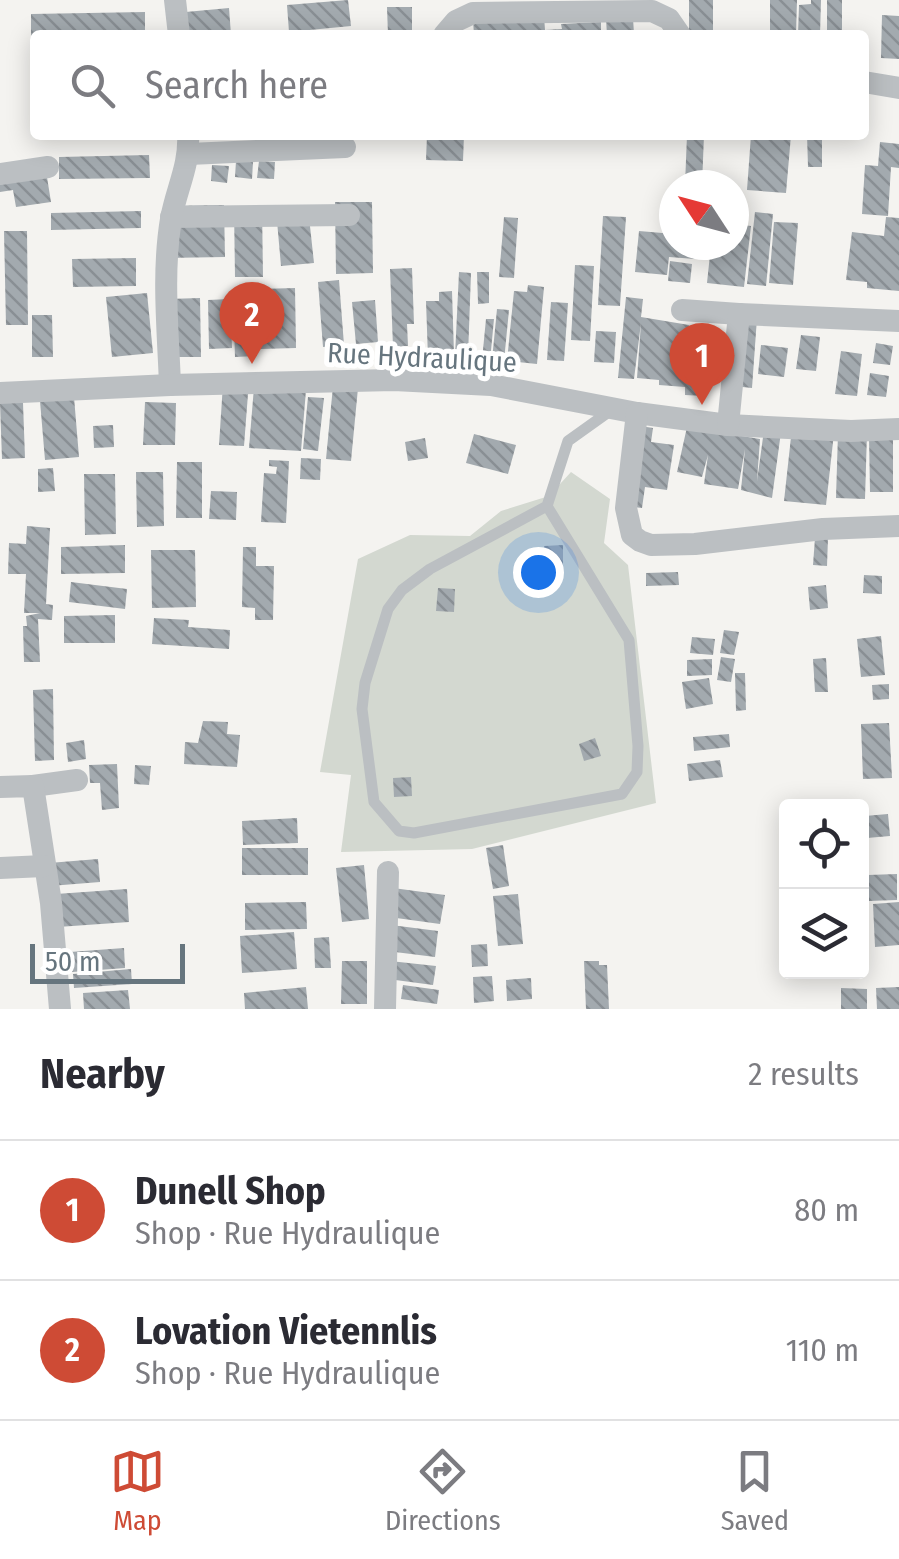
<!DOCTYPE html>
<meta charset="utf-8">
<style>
:root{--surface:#fff;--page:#f2f2f3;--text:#2b2b33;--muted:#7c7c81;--line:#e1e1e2;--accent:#ce4b35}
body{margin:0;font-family:"Fira Sans Condensed",sans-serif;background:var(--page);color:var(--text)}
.controls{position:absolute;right:30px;bottom:30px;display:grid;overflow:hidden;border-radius:10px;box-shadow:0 5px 25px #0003}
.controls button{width:90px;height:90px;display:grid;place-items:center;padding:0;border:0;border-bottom:2px solid var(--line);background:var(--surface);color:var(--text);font:50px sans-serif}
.compass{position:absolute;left:659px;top:170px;width:90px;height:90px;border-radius:50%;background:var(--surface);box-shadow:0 5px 25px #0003;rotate:306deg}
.scale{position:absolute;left:30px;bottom:25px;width:155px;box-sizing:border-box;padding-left:10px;border:5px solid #66757e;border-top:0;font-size:28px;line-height:35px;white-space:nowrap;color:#66757e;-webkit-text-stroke:8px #fff;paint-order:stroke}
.you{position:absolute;left:538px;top:572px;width:35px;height:35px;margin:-25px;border:8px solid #fff;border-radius:50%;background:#1a73e8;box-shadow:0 0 0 15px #1a73e833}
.badge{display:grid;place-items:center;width:65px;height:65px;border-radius:50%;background:var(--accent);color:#fff;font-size:32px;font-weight:700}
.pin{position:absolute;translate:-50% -82px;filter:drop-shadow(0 2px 5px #0008)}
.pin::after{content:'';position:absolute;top:52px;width:35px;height:30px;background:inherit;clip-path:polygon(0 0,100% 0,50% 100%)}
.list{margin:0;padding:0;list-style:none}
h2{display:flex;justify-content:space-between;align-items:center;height:130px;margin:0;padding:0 40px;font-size:42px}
h2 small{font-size:32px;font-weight:400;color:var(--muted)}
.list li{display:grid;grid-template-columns:65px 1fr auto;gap:30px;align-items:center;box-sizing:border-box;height:140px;padding:0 40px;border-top:2px solid var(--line)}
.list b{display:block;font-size:38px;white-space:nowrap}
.list p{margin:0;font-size:32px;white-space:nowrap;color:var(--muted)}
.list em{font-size:32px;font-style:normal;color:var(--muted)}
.icon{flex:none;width:55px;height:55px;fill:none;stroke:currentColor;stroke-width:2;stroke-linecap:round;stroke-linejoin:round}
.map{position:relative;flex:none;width:899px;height:1009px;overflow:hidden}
.search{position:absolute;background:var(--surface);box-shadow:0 5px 25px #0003;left:30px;right:30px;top:30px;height:110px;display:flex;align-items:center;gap:25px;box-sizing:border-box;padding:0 35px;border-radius:10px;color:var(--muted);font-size:38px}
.sheet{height:410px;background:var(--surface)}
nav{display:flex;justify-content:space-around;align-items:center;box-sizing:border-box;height:140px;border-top:2px solid var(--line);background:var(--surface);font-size:28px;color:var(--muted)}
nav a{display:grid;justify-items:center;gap:5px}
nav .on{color:var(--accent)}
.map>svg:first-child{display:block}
.green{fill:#d3d8d0}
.building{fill:url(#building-back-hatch)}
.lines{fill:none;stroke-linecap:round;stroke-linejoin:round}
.lane{stroke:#bbbfc2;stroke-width:11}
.street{stroke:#bbbfc2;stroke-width:22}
.labels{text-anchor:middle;stroke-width:10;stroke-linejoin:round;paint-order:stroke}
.street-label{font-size:28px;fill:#66757e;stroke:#fff}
</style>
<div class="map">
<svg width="899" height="1009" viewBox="0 0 899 1009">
<defs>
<pattern id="building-back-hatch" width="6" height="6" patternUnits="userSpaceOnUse" patternTransform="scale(2.5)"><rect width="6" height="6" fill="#a3aaaf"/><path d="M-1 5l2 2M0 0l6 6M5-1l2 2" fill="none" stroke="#898f94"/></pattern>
</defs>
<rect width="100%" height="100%" fill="#f4f3f0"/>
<polygon class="green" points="571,472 610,499 604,543 628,565 656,803 472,849 341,852 351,775 320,772 358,559 410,535 470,536 501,511 549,496"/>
<g class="building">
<polygon points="348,0 351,26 289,32 287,5"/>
<rect x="689" y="0" width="24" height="30"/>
<polygon points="770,0 797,0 796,35 770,35"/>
<polygon points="811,0 821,0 820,35 798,35 799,5 811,4"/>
<rect x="827" y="0" width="15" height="35"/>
<polygon points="387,7 412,7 412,35 388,35"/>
<polygon points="229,8 231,35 177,35 175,13"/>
<polygon points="145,12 145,35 35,35 35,41 31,41 31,14"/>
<polygon points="882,15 899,16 899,59 881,58"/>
<polygon points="544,16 545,30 562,29 561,24 601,22 601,35 474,35 473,20"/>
<polygon points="633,17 634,35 607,35 606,19"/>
<polygon points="427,135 464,135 463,161 426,160"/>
<polygon points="687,135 704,135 702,185 685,185"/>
<polygon points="751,135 791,135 786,193 747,190"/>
<polygon points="807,135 822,135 822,167 808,167"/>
<polygon points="880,142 899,144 899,168 891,167 888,216 862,214 865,165 878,166"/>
<polygon points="149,155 150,178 59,179 59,157"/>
<polygon points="236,161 253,162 252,179 235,177"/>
<polygon points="259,161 275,162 274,179 257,178"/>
<polygon points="212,165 229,166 227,183 211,181"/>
<polygon points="46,171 51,202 16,207 13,190 0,192 0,178"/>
<polygon points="335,202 372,202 373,273 336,274"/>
<polygon points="224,205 225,257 165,258 164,206"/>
<polygon points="262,206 263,277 235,277 234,207"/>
<polygon points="141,211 141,228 51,230 51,213"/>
<polygon points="755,212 773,214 766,286 747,284"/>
<polygon points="603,216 626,217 620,306 598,305"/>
<polygon points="309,217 314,263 281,266 277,221"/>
<polygon points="504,217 518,218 514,278 499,277"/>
<polygon points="886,217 899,218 899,291 867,288 867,282 846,280 852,232 884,236"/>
<polygon points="774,222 798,223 793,285 769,283"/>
<polygon points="734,224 751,226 744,287 707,283 711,245 734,245"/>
<polygon points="4,231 27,231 28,325 6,325"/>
<polygon points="639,231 674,234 674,245 696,245 695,259 669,257 667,275 635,272"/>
<polygon points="136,258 136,286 73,287 72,259"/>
<polygon points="670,261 692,264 690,283 668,281"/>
<polygon points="575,265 594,266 590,341 571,340"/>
<polygon points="412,268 414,324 407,324 408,346 393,347 390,269"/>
<polygon points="459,272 471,273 468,356 455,356"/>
<polygon points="477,272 489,272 489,303 478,304"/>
<polygon points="339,280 344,345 323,347 318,282"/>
<polygon points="528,285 544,287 537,364 507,361 514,291 527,292"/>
<polygon points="295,288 296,348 261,349 260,289"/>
<polygon points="452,291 454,354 428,358 426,301 439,301 439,292"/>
<polygon points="147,293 153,353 112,357 106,297"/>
<polygon points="626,297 643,299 641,317 689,325 687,354 708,356 705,396 685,395 685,387 659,385 659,380 637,378 641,323 634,379 618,378"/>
<polygon points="200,298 201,357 168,357 168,299"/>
<polygon points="230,299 232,348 209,349 208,300"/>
<polygon points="375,300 378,342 356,344 352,302"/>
<polygon points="551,302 568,303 564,361 547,360"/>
<polygon points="497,309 509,310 504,361 492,360"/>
<polygon points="32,315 52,315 53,357 32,357"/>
<polygon points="738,317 757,318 752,388 733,386"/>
<polygon points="486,319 494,319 490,361 482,360"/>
<polygon points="256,326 257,356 235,357 234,327"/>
<polygon points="596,331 616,332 614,363 594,362"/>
<polygon points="801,335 820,337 816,371 796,369"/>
<polygon points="876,343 893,346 890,365 873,363"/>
<polygon points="761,345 788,348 784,377 758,374"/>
<polygon points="841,351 862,354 857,396 835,394"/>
<polygon points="870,373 889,376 886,397 867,395"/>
<polygon points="223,384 248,394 244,446 219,445"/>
<polygon points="333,386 358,388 351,461 326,459"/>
<polygon points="254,387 306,390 301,451 249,448"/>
<polygon points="74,397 79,457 45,460 40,401"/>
<polygon points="308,397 324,398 318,451 303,449"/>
<polygon points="145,402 176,403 175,445 143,445"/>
<polygon points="0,403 23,403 25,458 2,459"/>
<polygon points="628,424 653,428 651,442 674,445 667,490 645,487 642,508 616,505"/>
<polygon points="113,425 114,447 94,448 93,426"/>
<polygon points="687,427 760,439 757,481 764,430 781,432 772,498 741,490 745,449 738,489 704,484 708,455 702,477 677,472"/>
<polygon points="792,428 834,433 826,505 784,501"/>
<polygon points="838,433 867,433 865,499 836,498"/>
<polygon points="474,434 516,445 508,474 466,463"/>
<polygon points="893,436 893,492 870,492 869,437"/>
<polygon points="425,438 428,458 408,461 405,442"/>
<polygon points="301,458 321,459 320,480 300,479"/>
<polygon points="269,460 289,461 286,523 261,522 264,473 276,474 277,467 269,466"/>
<polygon points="177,462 202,462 202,518 176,518"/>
<polygon points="53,468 55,491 38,492 38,469"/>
<polygon points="136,472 163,472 164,526 137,527"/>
<polygon points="84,474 115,474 116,534 85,535"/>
<polygon points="211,491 237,492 236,520 209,519"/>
<polygon points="27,526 50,528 46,604 53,605 52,620 38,619 40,662 24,662 23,626 27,626 26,616 40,613 24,613 26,574 8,574 9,543 26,544"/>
<polygon points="815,538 828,538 827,566 813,565"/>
<polygon points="125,545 125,573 61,574 61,547"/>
<polygon points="563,545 563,565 544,565 544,546"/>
<polygon points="243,547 256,547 256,566 274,566 273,620 255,620 255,608 242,607"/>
<polygon points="151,550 195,550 196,607 152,608"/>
<polygon points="678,572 679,585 646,586 646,573"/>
<polygon points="864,575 882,576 882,594 863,593"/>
<polygon points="71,582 127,589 125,609 69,602"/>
<polygon points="826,585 828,608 810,610 808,587"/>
<polygon points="438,588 455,589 454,612 436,611"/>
<polygon points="115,615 115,643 64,643 64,616"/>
<polygon points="154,618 189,620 188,627 230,630 229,649 152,644"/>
<polygon points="724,630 739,632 734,655 720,653"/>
<polygon points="881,636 885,675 861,677 857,639"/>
<polygon points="692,637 715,639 713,655 690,653"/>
<polygon points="721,657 735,659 731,682 717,680"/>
<polygon points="826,658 828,692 815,692 813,659"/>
<polygon points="712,659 712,675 687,676 687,660"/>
<polygon points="735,673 745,673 746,710 736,711"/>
<polygon points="709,678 713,704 686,709 682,682"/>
<polygon points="889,684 889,699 873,700 872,685"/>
<polygon points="53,689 54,760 35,761 33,690"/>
<polygon points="203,721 228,722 227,734 240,735 237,767 184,764 185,742 198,743"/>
<polygon points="889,723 892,778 863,779 861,724"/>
<polygon points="729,734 730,747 694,751 693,737"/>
<polygon points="595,738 601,756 584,761 579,744"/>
<polygon points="84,740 86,759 68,762 66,743"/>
<polygon points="720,760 723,777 689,781 687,764"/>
<polygon points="117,764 119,808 102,810 100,783 90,783 89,765"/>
<polygon points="135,765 151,766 149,785 134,784"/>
<polygon points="411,777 412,796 394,797 393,778"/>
<polygon points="888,814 890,836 867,838 865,816"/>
<polygon points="297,818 298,843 243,845 242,821"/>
<polygon points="503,845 509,886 493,889 486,848"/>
<rect x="242" y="848" width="66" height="27"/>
<polygon points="98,859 100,882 50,886 49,863"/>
<polygon points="364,865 369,919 342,922 336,868"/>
<polygon points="897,874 897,900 868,901 868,875"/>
<polygon points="393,888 445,895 440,924 389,917"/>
<polygon points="127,889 129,922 58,927 56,894"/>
<polygon points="518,894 523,944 498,946 493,896"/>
<polygon points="306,902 307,929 245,930 245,903"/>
<polygon points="899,902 899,945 875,947 873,904"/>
<polygon points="391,925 438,931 435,957 387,951"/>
<polygon points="294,932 297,969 242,973 240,936"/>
<polygon points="329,937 331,968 315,968 314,938"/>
<polygon points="487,944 488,966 472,967 471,945"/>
<polygon points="124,948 125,968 72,972 70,952"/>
<polygon points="342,961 367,961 367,1004 341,1004"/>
<polygon points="390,961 436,966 433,985 388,979"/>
<polygon points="584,961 599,961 599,965 607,965 609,1009 586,1009"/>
<polygon points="131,969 132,984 74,988 73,974"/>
<polygon points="492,976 494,1001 474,1003 473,977"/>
<polygon points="531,978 532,999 507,1001 506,980"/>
<polygon points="403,985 439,990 437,1004 401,999"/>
<polygon points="306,987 308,1009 245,1009 244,993"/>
<polygon points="899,987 899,1009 877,1009 876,988"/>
<polygon points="841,988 867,989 867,1009 841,1009"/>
<polygon points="128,990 130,1009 84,1009 83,993"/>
</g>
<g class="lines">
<polyline class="lane" points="547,506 430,569 402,590 388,609 365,683 362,709 374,802 399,831 414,833 622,794 637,772 638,746 629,640 547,506 568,441 610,411"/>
<g class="street">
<polyline points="175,0 179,35"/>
<polyline points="444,35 456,21 473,13 652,11 669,19 680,35"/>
<polyline points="864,82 899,88"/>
<polyline points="189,154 345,147"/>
<polyline points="0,174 48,167"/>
<polyline points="171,217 349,215"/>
<polyline points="682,310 739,314"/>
<path d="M170 385C168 330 162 273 171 219 176 190 190 165 188 135"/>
<polyline points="0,393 170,385 394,380 491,385 637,413 728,425 851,431 899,429"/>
<polyline points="637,413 626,508 632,535 640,541 651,545 695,544 823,529 899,526"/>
<polyline points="728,425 739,314 899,321"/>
<polyline points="33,786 77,780"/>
<polyline points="0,787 33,786 51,903 60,1009"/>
<polyline points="0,868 44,866"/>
<polyline points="385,1009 388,872"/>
</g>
</g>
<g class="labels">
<g class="street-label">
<text transform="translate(422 357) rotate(3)" y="10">Rue Hydraulique</text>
</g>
</g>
</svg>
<div class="controls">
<button><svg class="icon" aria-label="locate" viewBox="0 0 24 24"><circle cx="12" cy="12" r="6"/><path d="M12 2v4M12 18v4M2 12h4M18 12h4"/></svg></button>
<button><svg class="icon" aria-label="layers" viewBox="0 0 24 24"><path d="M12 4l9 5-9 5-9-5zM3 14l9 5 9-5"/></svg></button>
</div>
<svg class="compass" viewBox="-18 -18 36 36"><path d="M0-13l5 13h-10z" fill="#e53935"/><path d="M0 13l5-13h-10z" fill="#7c7c81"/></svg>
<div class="scale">50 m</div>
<div class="you"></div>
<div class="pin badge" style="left:702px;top:405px">1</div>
<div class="pin badge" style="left:252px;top:364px">2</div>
<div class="search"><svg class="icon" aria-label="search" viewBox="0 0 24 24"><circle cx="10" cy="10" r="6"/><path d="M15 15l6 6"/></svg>Search here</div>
</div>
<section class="sheet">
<h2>Nearby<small>2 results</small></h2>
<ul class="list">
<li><span class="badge">1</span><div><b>Dunell Shop</b><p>Shop · Rue Hydraulique</p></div><em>80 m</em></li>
<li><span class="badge">2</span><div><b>Lovation Vietennlis</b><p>Shop · Rue Hydraulique</p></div><em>110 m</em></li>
</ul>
</section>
<nav>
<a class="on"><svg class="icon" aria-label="map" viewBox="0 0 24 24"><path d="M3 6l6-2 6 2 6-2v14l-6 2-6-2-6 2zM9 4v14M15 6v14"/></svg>Map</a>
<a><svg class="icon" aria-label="directions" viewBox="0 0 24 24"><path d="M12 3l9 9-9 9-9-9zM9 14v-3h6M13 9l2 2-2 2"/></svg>Directions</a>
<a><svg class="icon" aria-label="saved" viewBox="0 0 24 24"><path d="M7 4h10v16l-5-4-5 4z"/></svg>Saved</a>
</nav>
